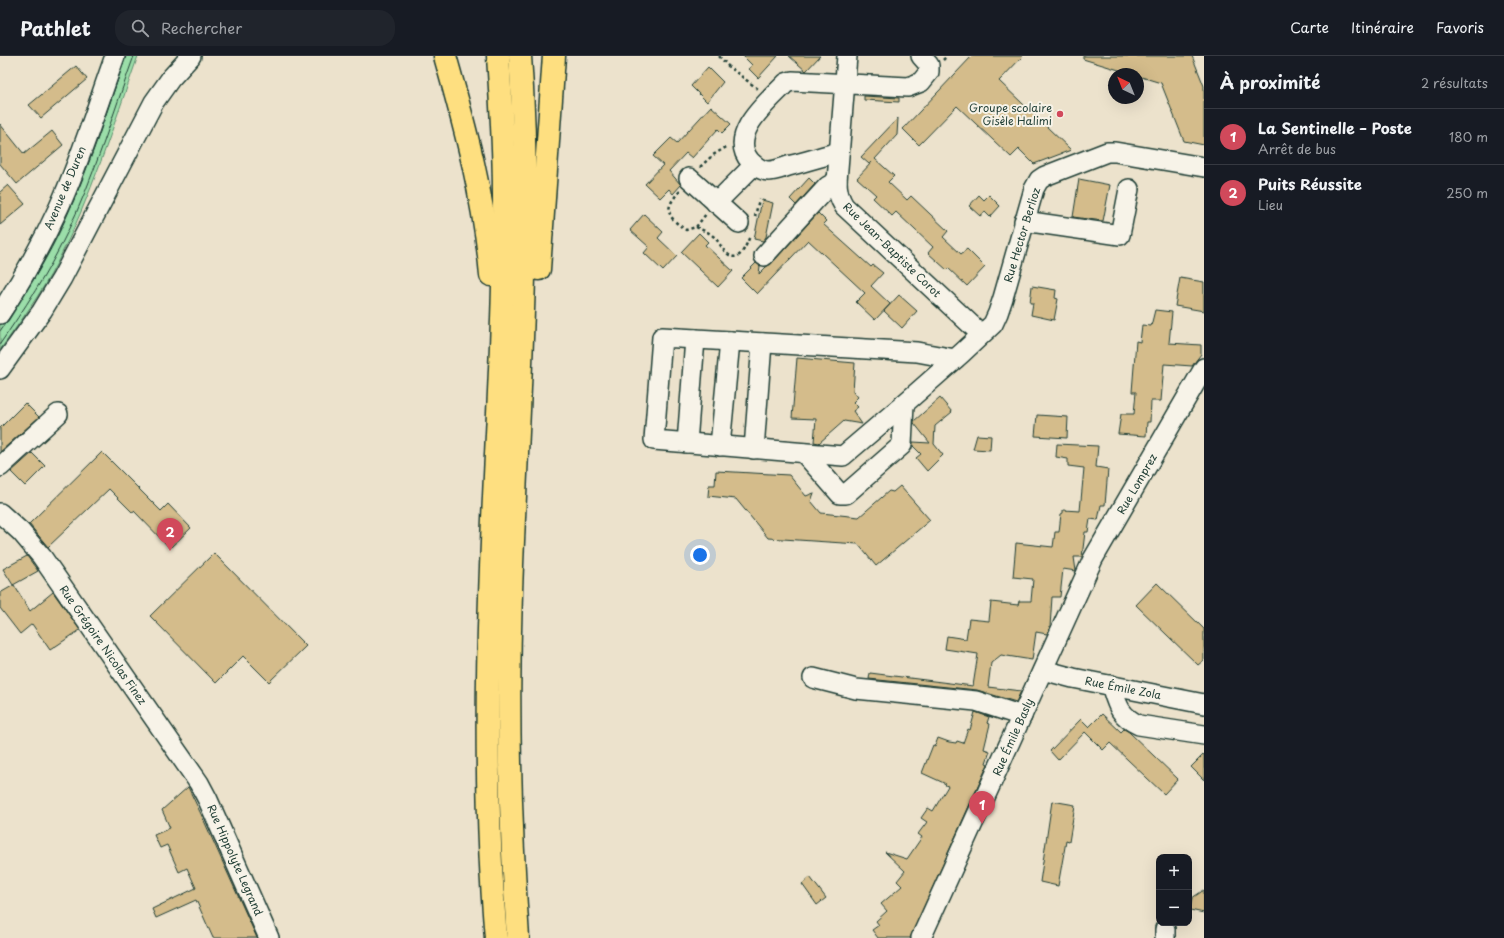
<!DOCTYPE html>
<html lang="fr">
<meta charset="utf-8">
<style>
:root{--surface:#171b24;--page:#20242c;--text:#f1f3f6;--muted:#9ea1a6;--line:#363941;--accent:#d1495b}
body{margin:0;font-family:"Playpen Sans",sans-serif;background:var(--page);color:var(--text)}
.controls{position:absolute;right:12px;bottom:12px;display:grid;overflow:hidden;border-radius:8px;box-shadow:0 4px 16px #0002}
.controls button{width:36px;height:36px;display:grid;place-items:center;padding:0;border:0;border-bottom:1px solid var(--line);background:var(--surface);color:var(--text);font:20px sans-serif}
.compass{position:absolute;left:1108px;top:12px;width:36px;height:36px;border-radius:50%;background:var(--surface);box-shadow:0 4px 16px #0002;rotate:317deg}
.you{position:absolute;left:700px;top:499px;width:14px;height:14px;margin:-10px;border:3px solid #fff;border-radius:50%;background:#1a73e8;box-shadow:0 0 0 6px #1a73e833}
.badge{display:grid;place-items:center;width:26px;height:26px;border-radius:50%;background:var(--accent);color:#fff;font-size:13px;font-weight:700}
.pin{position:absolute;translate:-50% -33px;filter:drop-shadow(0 1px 2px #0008)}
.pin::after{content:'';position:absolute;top:21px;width:14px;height:12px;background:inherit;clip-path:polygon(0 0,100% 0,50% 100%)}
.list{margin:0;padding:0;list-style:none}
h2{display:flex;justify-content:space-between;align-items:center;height:52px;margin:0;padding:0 16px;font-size:17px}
h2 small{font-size:13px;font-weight:400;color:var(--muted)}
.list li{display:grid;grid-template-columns:26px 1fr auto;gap:12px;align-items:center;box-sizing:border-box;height:56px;padding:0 16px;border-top:1px solid var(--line)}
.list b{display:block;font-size:15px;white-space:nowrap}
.list p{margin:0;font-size:13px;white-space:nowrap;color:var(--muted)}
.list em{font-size:13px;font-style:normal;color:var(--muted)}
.icon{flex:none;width:22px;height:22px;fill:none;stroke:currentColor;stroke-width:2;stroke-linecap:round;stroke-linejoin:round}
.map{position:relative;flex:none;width:1204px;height:882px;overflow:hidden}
header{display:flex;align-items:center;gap:24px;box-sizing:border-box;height:56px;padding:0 20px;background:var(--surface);border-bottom:1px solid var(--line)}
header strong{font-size:19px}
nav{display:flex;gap:22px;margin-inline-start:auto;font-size:14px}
.search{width:280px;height:36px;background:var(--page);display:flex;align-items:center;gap:10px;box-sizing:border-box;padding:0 14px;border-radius:16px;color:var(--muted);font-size:15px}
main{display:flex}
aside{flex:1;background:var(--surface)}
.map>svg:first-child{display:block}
.green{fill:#9bdea9;stroke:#5d8e6e}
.building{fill:#d4bc8b;stroke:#1f3d34}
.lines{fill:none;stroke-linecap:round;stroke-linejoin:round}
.minor-casing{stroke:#1f3d34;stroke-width:22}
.highway-casing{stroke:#1f3d34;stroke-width:25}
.path{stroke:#1f3d34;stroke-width:2.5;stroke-dasharray:3 3;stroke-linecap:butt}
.minor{stroke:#f7f3e8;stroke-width:19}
.highway{stroke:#fedf80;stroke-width:22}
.tram{stroke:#1f3d34;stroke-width:1}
.poi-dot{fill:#d1495b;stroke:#f7f3e8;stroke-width:1.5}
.labels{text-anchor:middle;stroke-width:4;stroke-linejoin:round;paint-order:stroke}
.poi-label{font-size:11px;fill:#1f3d34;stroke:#f7f3e8;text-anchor:end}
.street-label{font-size:11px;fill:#1f3d34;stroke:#f7f3e8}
</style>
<header>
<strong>Pathlet</strong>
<div class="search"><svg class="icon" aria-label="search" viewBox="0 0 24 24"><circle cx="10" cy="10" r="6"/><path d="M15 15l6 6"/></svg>Rechercher</div>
<nav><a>Carte</a><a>Itinéraire</a><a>Favoris</a></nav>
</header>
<main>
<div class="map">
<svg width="1204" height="882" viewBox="0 0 1204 882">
<rect width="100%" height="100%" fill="#ece2cc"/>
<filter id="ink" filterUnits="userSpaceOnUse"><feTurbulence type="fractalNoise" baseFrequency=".025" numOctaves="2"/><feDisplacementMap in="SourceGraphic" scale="8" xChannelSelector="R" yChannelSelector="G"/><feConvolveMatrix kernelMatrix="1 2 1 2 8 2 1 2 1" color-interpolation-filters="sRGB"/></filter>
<g filter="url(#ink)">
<path class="green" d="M122 0H138C113 70 91 142 57 207 41 238 20 266 0 294V269L12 251Z"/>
<g class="building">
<polygon points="743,0 778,0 758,22 749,13 752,9"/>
<polygon points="789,0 820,0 806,15"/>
<polygon points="972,0 1023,0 999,25 1071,94 1034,108 1019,93 1011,101 957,50 919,89 903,73"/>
<polygon points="1083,0 1192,0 1204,30 1204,89 1184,85 1161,27 1138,20 1138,18 1132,18 1083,3"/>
<polygon points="76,10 87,23 41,62 29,49"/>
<polygon points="708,11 723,26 707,46 691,30"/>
<polygon points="864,40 899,42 899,46 864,44"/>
<polygon points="711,50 731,68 722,77 718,73 692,102 686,97 669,115 681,129 673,138 669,133 660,142 645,128 663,109 664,110 653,100 671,82 677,87"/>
<polygon points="898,62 897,79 875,103 894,120 888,126 907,144 911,140 948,175 943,181 961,198 967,193 985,211 967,230 948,212 947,214 928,197 933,191 896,156 892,160 873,142 876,139 857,122 872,106 869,108 861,101"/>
<polygon points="0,68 24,98 52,75 63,89 17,128 0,108"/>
<polygon points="809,122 815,128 796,149 790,143"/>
<polygon points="1079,123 1110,129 1103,165 1073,161"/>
<polygon points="8,129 25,148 0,169 0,136"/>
<polygon points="979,139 984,144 989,139 1000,150 990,161 985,156 980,160 969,150"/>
<polygon points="762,144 773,147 766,181 763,185 754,183"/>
<polygon points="818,157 826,165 823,168 833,177 871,211 873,209 883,217 871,230 890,248 875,264 856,246 865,237 808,184 757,238 741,222 756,207 760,210 759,218 766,211 772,207"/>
<polygon points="644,158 663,176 658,182 677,200 663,215 644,197 649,191 630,174"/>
<polygon points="699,177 708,186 705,189 733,215 718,231 681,196"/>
<polygon points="1180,222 1204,226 1204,255 1175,250"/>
<polygon points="1032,230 1056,234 1055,242 1058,243 1054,264 1031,259 1033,247 1030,247"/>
<polygon points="899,239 917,255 902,272 884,255"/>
<polygon points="1155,254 1172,256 1169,287 1201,289 1201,298 1192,310 1164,308 1161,345 1151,345 1150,366 1147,366 1146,380 1118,378 1121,358 1134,358 1136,336 1132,336 1136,285 1140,286 1142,269 1151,270"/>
<polygon points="797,302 855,307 853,335 858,341 853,346 858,351 853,355 862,368 844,365 819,387 814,386 816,363 792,362"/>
<polygon points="940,342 952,356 935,370 934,388 943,399 927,415 916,402 921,398 913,390 913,386 930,387 914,367 914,365"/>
<polygon points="25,347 39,361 0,396 0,372"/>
<polygon points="1037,359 1068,361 1067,382 1035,380"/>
<polygon points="977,379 991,380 990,394 973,393"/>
<polygon points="1057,388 1098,390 1096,411 1108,413 1105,449 1101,449 1098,464 1090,463 1088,476 1085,476 1082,501 1074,501 1076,515 1063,513 1060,541 1052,541 1050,571 1047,578 1036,576 1032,604 1001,599 991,607 988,631 1021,635 1016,646 977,634 869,623 870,617 973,630 978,598 945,593 947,580 966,583 969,563 989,565 991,546 1018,549 1019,545 1031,545 1033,523 1013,521 1016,487 1053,491 1055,476 1059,476 1061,458 1063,457 1063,454 1080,455 1084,412 1068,410 1068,403 1056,401"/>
<polygon points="102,396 161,455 168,448 191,472 170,492 134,455 132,456 109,433 48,491 29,468"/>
<polygon points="32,397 45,410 25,430 11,416"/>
<polygon points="716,415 789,419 806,440 814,437 811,445 821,457 859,461 889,435 893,436 900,430 930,464 876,510 858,488 768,482 736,443 708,440 709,429 715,429"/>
<polygon points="214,497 306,590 269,626 243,600 216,627 150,560"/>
<polygon points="27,500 38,515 13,529 3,513"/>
<polygon points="1157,527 1204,573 1204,604 1198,609 1136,549"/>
<polygon points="14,529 30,555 53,536 80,574 50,594 32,568 20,578 0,552 0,537"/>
<polygon points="975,656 989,661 987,667 990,668 984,693 990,695 986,707 988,708 910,882 878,882 872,874 879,869 876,865 887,855 881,848 902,830 897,825 905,815 885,796 907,803 922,781 918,778 927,766 921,762 928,752 933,755 948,730 945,729 946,728 922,717 933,689 935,690 938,682 949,686 956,687 957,685 963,687 968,673 970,674"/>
<polygon points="1102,658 1121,676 1124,673 1129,676 1178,723 1164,738 1110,687 1103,694 1085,676 1058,704 1050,695 1081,663 1089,671"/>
<polygon points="1204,698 1204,724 1191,711"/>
<polygon points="188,731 201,758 257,882 213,882 196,844 156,862 152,853 196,832 187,812 179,816 167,789 160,792 154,779 170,772 162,754"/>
<polygon points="1052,745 1075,749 1069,786 1066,785 1058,830 1040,826"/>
<polygon points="810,821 826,842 817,849 802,828"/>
<polygon points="1204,834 1204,857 1190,854 1192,842"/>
</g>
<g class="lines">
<g class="minor-casing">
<g id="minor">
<path d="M847 0 837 125C837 135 839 142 844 150L981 278"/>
<path d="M839 96C823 100 808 105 792 109 784 111 776 115 768 115 761 115 755 110 750 105 727 78 769 45 786 27L792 25 908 31 921 26 929 16V9L921 0"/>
<polyline points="689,122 739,167"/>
<polyline points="716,147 754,109"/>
<polyline points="1024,165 1120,179 1129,133"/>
<polyline points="764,200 828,130 837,125"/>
<path d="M0 258C22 224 42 188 59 151 81 103 97 50 115 0"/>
<polyline points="0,313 42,255 62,222 154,46 171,22 191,0"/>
<polyline points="904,348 843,400 654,384 662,281 917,296 955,303"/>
<polyline points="687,387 695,283"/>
<polyline points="720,390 730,285"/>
<polyline points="754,393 762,287"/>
<polyline points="804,397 840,438 846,438 902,389 904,348 962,297 993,268 998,257 1003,242 1034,133 1039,124 1045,120 1107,96 1115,96 1204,111"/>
<polyline points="0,411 58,358"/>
<polyline points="0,457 21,476 42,501 199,727 208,744 269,882"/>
<polyline points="1043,614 1073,622 1204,648"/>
<polyline points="813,622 856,633 976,645 1022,660"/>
<path d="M1111 629C1117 648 1119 660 1139 669L1204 679"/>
<polyline points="921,882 1093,503 1204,312"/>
<polyline points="1165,882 1165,873"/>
</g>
</g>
<g class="highway-casing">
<g id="highway">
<path d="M445 0C466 74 484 142 491 219"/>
<polyline points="539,213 554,0"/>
<path d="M496 882C486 768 486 655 490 541 494 406 505 272 504 137 504 91 501 46 498 0"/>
<path d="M518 882C510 767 507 652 511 536 517 357 533 179 520 0"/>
</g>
</g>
<g class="path">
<polyline points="719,0 728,10 758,33"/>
<polyline points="943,4 947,0"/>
<polyline points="700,111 713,99 728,90"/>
<path d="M680 135C663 153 667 161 686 174L696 171 706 158"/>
<polyline points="755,161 759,143"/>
<path d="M696 171C702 174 709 176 713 180 717 183 720 189 723 193 738 212 745 192 750 180"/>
</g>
<use href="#minor" class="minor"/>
<use href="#highway" class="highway"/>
<g class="tram">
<path d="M0 275C25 239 48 202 66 162 90 110 107 54 126 0"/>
<path d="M0 288C24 253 48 217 66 179 94 122 112 60 134 0"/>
</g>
</g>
</g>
<circle class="poi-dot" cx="1060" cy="58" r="4"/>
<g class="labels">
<g class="poi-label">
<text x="1052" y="56">Groupe scolaire<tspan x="1052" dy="13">Gisèle Halimi</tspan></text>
</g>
<g class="street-label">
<text transform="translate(65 132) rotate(-67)" y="4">Avenue de Duren</text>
<text transform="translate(1022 179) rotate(-73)" y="4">Rue Hector Berlioz</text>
<text transform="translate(892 194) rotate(44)" y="4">Rue Jean-Baptiste Corot</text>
<text transform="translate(1137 428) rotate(-60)" y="4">Rue Lomprez</text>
<text transform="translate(103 589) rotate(55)" y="4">Rue Grégoire Nicolas Finez</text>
<text transform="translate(1123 632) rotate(11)" y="4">Rue Émile Zola</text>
<text transform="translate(1013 681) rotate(-66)" y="4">Rue Émile Basly</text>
<text transform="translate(235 804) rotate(66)" y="4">Rue Hippolyte Legrand</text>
</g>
</g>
</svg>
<div class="controls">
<button>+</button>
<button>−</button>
</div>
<svg class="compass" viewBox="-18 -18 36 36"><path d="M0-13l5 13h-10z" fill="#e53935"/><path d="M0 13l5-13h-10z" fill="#9ea1a6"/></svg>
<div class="you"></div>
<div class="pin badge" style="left:982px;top:768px">1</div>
<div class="pin badge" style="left:170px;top:495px">2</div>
</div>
<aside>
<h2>À proximité<small>2 résultats</small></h2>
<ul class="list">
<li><span class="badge">1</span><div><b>La Sentinelle – Poste</b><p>Arrêt de bus</p></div><em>180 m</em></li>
<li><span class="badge">2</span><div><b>Puits Réussite</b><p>Lieu</p></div><em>250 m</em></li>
</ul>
</aside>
</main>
